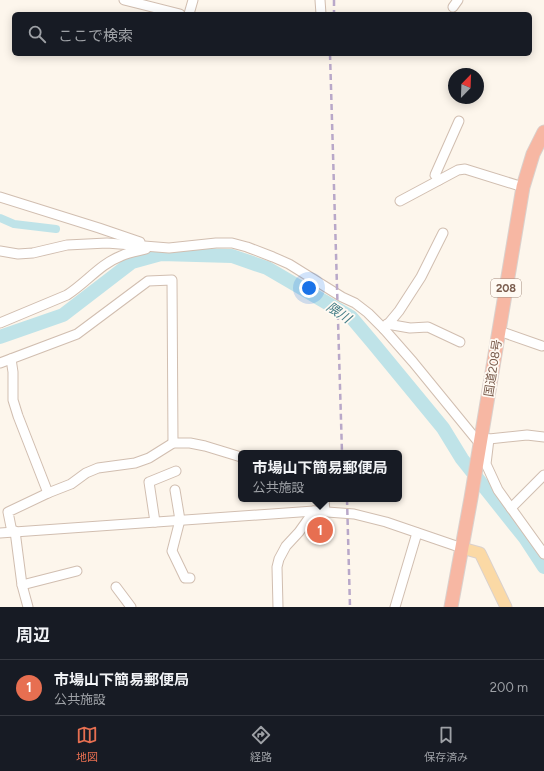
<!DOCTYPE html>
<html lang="ja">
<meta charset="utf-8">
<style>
:root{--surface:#171b24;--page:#242831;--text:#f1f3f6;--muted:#9ea1a6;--line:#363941;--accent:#e76f51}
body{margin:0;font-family:Figtree,"Noto Sans JP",sans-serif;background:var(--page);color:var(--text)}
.compass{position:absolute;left:448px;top:68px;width:36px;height:36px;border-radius:50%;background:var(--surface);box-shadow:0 2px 10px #0003;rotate:23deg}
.you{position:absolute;left:309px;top:288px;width:14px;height:14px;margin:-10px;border:3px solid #fff;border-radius:50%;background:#1a73e8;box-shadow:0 0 0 6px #1a73e833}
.badge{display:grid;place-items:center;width:26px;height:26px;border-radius:50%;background:var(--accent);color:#fff;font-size:13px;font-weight:700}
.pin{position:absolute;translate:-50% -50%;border:2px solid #fff;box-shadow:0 1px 4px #0006}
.popup{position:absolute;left:238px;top:450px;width:164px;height:52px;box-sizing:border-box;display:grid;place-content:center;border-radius:6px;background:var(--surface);filter:drop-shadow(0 1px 3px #0005);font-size:13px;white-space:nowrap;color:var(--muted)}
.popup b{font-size:15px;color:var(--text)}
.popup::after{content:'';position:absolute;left:50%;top:100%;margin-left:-8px;border:8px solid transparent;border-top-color:var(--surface)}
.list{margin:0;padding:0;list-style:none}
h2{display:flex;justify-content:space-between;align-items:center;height:52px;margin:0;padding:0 16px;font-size:17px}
h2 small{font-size:13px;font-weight:400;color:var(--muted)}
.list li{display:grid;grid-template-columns:26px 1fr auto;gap:12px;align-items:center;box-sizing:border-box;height:56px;padding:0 16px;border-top:1px solid var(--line)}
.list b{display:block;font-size:15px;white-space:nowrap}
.list p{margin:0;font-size:13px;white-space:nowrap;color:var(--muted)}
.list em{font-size:13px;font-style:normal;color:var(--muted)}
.icon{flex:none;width:22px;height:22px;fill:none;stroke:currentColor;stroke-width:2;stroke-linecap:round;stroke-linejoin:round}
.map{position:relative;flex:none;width:544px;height:607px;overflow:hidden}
.search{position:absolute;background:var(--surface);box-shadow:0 2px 10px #0003;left:12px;right:12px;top:12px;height:44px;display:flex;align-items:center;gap:10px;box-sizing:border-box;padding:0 14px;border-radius:6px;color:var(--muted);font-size:15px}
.sheet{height:108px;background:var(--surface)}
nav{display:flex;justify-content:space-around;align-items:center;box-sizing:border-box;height:56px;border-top:1px solid var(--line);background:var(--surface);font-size:11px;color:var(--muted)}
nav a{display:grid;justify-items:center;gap:2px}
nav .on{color:var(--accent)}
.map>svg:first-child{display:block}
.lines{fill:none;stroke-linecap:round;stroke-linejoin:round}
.canal{stroke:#bfe3e8;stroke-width:8}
.river{stroke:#bfe3e8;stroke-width:14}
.minor-casing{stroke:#d1beb0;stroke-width:11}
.major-casing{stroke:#dad1cd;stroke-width:13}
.highway-casing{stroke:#dad1cd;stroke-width:15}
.minor{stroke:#fff;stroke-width:9}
.major{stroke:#fbd9a5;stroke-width:11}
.highway{stroke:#f7b7a3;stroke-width:13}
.rail{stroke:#b9a8c9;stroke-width:2.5;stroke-dasharray:6 4;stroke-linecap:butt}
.labels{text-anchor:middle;stroke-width:3.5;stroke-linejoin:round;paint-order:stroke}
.shield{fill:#fffaf3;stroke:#a28b7f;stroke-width:1}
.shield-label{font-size:11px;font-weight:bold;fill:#7a5c4d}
.street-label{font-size:12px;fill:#7a5c4d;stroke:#fffaf3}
.water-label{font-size:13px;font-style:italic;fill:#437c86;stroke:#fffaf3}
</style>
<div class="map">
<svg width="544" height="607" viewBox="0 0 544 607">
<rect width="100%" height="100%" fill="#fdf6ec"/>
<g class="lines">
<polyline class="canal" points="0,218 14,224 56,229"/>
<polyline class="river" points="0,337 63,315 132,262 161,254 232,256 267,268 351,317 373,343 443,428 462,459 525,538 544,567"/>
<g class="minor-casing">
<g id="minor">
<polyline points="124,0 180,14"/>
<polyline points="320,0 321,14"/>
<polyline points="453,7 458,0"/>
<polyline points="189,14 193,0"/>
<polyline points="439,180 435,175 459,121"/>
<polyline points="0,197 99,228 140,242"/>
<polyline points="400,201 458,170 465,169 523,187"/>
<polyline points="0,251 18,254 33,253 67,245 107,243 169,248 216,243 232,243 247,247 273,257 289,264 342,297 355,303 368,313 384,329 413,362 480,444"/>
<path d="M0 323 67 295C86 283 100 264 121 256 129 252 138 251 146 249"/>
<polyline points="387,324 410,328 428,327 460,342"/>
<polyline points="384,329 399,311 421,277 443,233"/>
<polyline points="499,331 542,346"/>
<polyline points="11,359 13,372 13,400 18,416 48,493"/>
<polyline points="0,363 77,334 148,281 172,280 173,443"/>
<polyline points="484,438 489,439 527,435 544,437"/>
<polyline points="489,439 486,464 498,490 544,554"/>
<polyline points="175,490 180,520 172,551 185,578 190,578"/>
<polyline points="324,499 325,512"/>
<polyline points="511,508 544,475"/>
<polyline points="155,522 149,482 176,471"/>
<polyline points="15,531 22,585 28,607"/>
<polyline points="12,532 8,512 48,493 71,484 86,473 98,468 135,463 149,458 173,443 190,443 205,446 241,457"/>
<polyline points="0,533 314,511 354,514 386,522 462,548"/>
<polyline points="22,585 77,571"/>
<polyline points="116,587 131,607"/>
<polyline points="278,607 277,567 279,559 286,546 299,532 314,511"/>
<polyline points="395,607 417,533"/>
</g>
</g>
<g class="major-casing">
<polyline id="major" points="462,548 480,553 506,607"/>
</g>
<g class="highway-casing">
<polyline id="highway" points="451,607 471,498 523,187 533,154 544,132"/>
</g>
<use href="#minor" class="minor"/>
<use href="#major" class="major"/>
<use href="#highway" class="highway"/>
<g class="rail">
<polyline points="334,0 334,14"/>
<polyline points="330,54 342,453"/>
<polyline points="347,499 350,607"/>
</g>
</g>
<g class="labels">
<rect class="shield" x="491" y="279" width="30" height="18" rx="3"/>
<g class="shield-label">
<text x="506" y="292">208</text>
</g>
<g class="street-label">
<text transform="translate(493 368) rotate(-81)" y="4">国道208号</text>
</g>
<g class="water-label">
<text transform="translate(339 312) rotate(34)" y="5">隈川</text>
</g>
</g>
</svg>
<svg class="compass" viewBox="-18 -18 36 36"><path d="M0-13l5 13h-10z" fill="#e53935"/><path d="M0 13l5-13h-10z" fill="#9ea1a6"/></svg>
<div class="you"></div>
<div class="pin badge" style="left:320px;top:530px">1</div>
<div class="popup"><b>市場山下簡易郵便局</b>公共施設</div>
<div class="search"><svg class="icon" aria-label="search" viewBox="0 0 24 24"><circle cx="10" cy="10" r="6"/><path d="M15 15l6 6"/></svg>ここで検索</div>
</div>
<section class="sheet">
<h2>周辺<small></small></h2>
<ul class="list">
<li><span class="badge">1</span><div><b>市場山下簡易郵便局</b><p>公共施設</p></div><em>200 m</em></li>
</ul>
</section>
<nav>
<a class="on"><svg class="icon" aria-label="map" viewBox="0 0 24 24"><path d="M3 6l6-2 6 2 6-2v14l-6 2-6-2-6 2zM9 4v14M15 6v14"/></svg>地図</a>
<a><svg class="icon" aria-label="directions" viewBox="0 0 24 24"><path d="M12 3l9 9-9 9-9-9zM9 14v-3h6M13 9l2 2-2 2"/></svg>経路</a>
<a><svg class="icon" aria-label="saved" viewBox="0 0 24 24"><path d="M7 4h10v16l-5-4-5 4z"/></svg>保存済み</a>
</nav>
